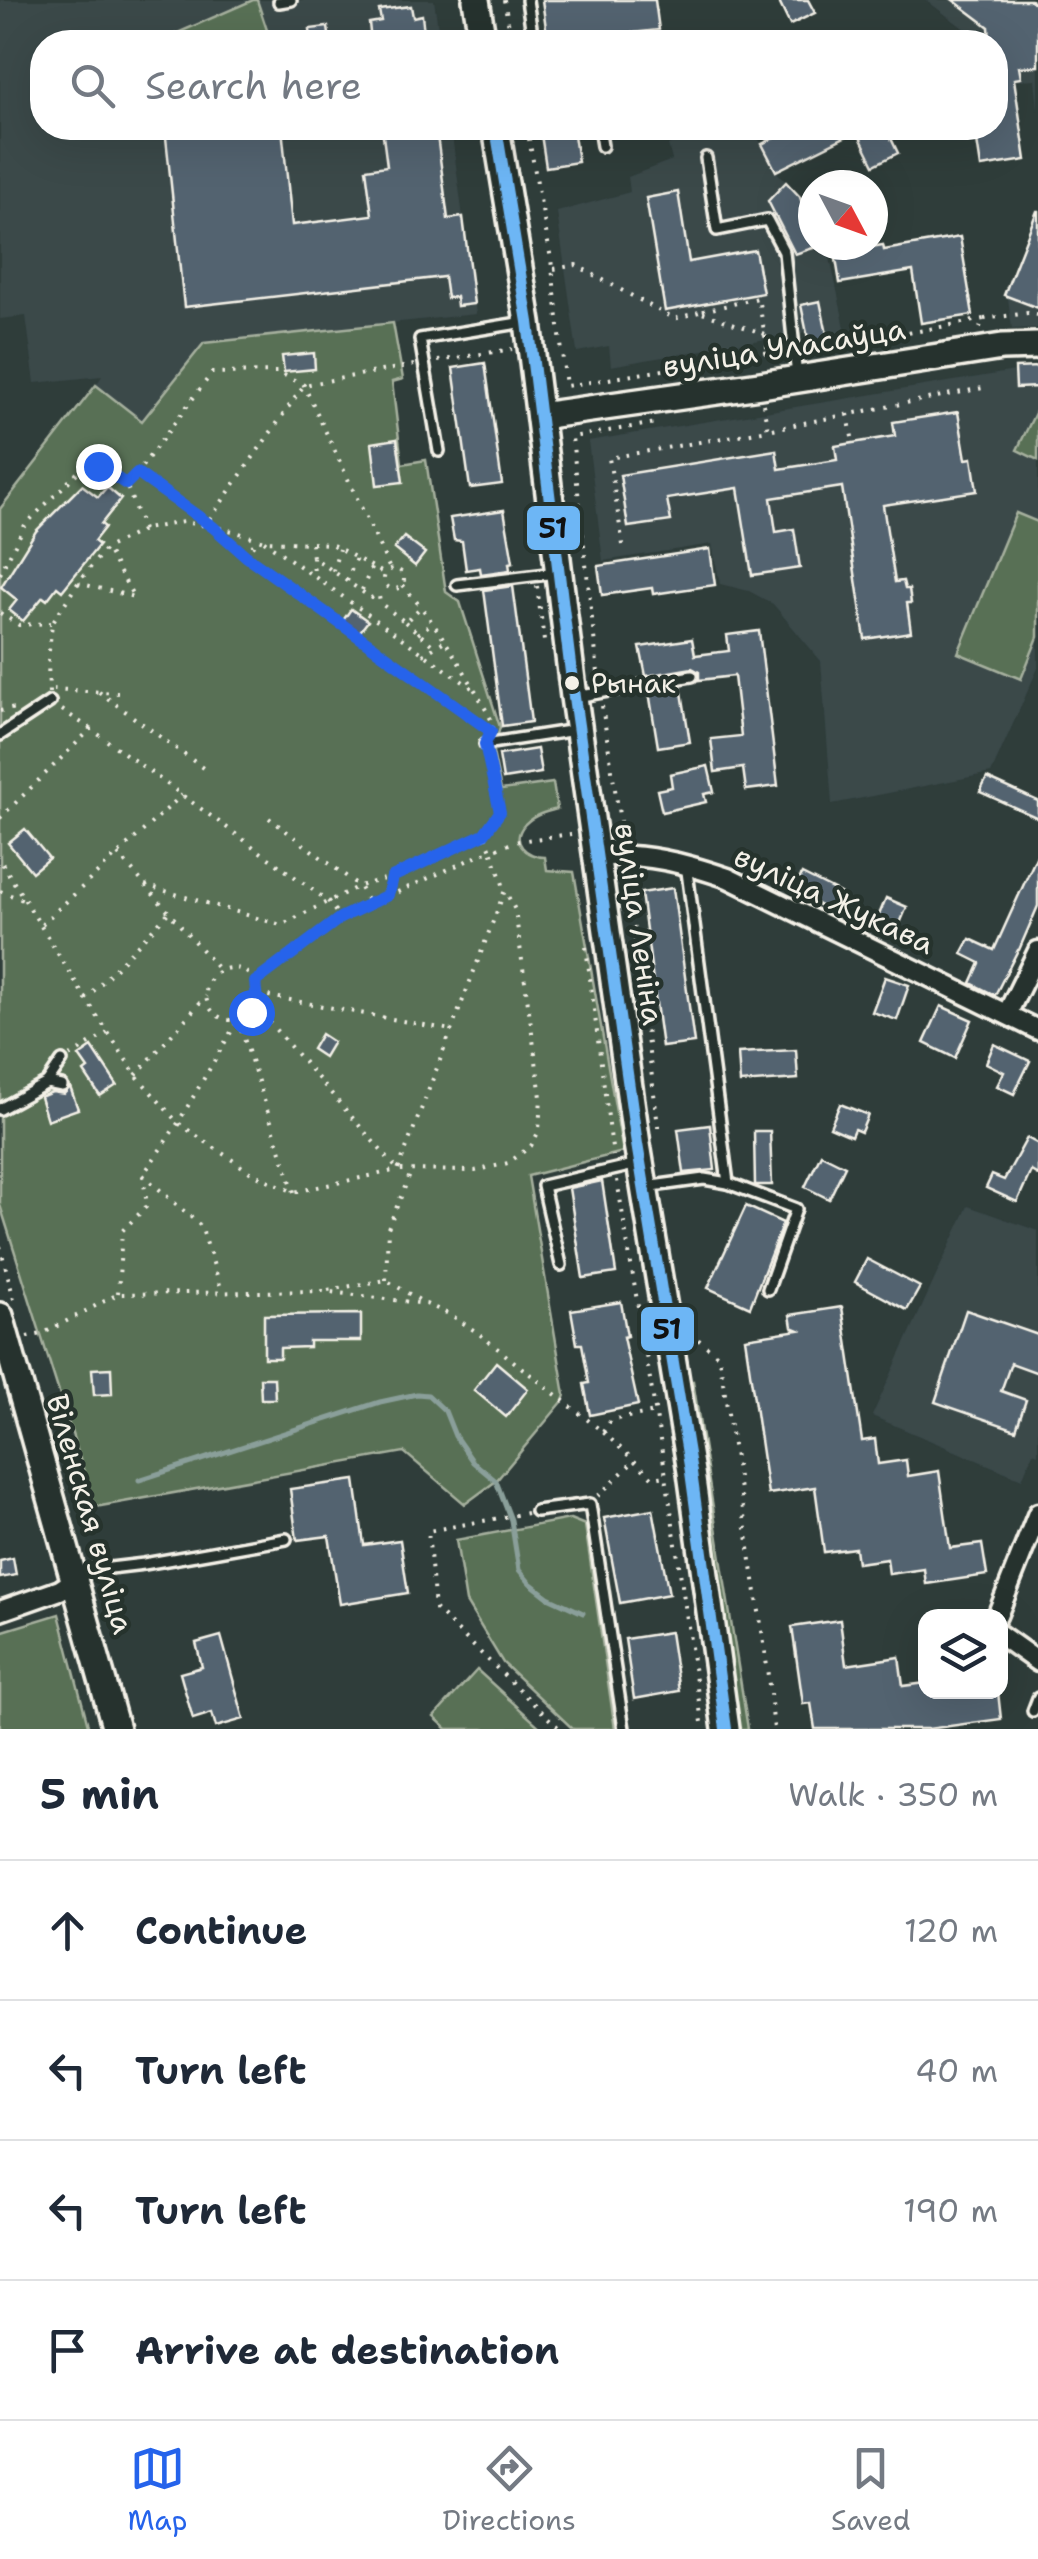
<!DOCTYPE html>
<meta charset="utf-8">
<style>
:root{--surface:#fff;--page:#f6f6f7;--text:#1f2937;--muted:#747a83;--line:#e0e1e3;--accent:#2563eb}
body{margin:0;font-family:"Shantell Sans",sans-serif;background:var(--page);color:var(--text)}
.controls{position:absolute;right:30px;bottom:30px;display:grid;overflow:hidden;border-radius:20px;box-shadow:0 10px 40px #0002}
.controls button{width:90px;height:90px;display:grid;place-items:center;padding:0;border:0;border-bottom:2px solid var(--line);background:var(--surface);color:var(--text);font:50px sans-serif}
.compass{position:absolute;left:798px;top:170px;width:90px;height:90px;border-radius:50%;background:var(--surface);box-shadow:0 10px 40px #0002;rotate:131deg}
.stop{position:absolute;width:30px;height:30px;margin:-22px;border:8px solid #2563eb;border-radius:50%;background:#fff}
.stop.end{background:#2563eb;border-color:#fff;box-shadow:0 2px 10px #0008}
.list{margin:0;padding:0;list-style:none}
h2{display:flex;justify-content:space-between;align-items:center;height:130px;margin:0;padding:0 40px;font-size:42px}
h2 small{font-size:32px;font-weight:400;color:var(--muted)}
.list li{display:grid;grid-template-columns:65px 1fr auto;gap:30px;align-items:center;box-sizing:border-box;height:140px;padding:0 40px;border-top:2px solid var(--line)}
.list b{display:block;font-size:38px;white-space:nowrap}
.list em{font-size:32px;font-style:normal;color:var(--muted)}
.icon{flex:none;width:55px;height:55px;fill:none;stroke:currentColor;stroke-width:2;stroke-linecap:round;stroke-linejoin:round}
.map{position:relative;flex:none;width:1038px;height:1729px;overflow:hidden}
.search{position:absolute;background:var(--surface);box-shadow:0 10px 40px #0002;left:30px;right:30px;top:30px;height:110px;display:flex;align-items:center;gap:25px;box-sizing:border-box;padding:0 35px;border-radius:40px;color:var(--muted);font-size:38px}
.sheet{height:690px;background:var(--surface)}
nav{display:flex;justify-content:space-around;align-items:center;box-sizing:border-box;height:140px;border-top:2px solid var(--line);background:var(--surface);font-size:28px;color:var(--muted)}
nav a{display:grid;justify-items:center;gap:5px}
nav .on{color:var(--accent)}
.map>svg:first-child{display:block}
.built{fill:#3a484a}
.green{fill:#587055;stroke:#a6b09e;stroke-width:2.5}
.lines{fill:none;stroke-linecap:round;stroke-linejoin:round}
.stream{stroke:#8a9f9a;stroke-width:5}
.building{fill:#52636f;stroke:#f4f1e8;stroke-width:2.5}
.lane-casing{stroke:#f4f1e8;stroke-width:16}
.street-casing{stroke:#f4f1e8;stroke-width:25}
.secondary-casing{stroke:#f4f1e8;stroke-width:32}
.path{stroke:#f4f1e8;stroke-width:4;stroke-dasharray:2.5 8;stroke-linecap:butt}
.lane{stroke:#26332d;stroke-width:9}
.street{stroke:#26332d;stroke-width:18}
.secondary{stroke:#26332d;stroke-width:25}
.bus-1-casing{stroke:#26332d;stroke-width:20}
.bus-1{stroke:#6db6f5;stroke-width:12}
.route{stroke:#2563eb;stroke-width:12}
.bus-dot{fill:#f4f1e8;stroke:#26332d;stroke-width:4}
.labels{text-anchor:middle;stroke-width:9;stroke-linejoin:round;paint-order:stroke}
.bus-label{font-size:28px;fill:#f4f1e8;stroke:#26332d;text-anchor:start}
.street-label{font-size:30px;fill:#f4f1e8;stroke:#26332d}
.line-badge{stroke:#26332d;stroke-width:4}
.pale-badge-label{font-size:28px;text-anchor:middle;font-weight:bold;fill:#111}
</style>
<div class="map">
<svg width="1038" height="1729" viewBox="0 0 1038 1729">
<rect width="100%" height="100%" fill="#2f3d3a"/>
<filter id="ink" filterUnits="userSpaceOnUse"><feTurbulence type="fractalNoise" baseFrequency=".01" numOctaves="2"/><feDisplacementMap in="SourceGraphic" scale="20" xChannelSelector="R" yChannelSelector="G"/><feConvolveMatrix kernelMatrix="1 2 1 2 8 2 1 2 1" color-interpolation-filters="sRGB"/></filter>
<g filter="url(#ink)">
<g class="built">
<polygon points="0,0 434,0 440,42 42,42 42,128 451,128 476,314 204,343 141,421 96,385 102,376 35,383 26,316 0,319"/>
<polygon points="926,0 1038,0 1038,110 1035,79 996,82 996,42 982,42"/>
<polygon points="695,128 750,128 762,144 776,171 800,197 813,237 813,245 829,253 847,337 809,343 806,332 611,366 609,346 577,352 557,212 630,192 628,177 672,160 668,145"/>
<polygon points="1038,214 1038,328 1012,329 1007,290"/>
<polygon points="1015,371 1016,387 1038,387 1038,668 991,773 832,804 821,661 773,604 749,591 720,584 712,544 603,561 588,441"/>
<polygon points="968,1206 1038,1231 1038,1454 1033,1452 1022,1479 872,1416"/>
</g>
<g class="green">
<polygon points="253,0 257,0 271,42 167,42 166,38"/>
<path d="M393 323 403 379 392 382 402 464 426 460 446 592 460 602 500 727 493 752 501 790 553 783 557 809C545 812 534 815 525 824 509 842 527 857 545 857L547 870 574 872 623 1152 528 1176 565 1395 563 1401 496 1481 465 1504 404 1452 95 1507 0 1205V509L96 385 142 421 204 343Z"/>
<polygon points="1038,407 1038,460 1017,450"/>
<polygon points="1016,513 1038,522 1038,637 1021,679 958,653"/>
<polygon points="693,1381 748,1729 740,1729 687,1382"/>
<polygon points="570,1519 585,1525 615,1729 573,1729 503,1663 466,1602 456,1540"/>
<polygon points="59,1614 89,1729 0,1729 0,1632"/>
<polygon points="477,1670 542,1729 447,1729 434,1717"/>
</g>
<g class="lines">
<polyline class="stream" points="139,1480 380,1402 417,1394 428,1395 445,1411 455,1436 473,1462 496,1481 511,1520 519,1570 530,1583 548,1597 583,1613"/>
</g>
<g class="building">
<polygon points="542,0 655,0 659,30 548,42"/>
<polygon points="778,0 808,0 815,13 790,25"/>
<polygon points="953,0 1031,0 1038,6 1038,66 1019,67 1021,78 1014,79 1026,160 981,167 975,128 996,128 996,42 990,42 989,27"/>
<polygon points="411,6 413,17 422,15 425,42 371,42 369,23 381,21 379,10"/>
<polygon points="328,27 330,42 311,42 310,29"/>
<polygon points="165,128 282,128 292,225 372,215 366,169 387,166 382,128 436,128 448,219 463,217 474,304 457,306 456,297 447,298 444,277 184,307"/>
<polygon points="540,128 573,128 578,162 546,167"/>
<polygon points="794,128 886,128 898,153 874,165 857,131 776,171 762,144"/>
<polygon points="786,182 800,197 813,237 813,245 816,247 795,254 768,201"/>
<polygon points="678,192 689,262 755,250 763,293 665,311 646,198"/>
<polygon points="1037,211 1038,211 1038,308 1004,295"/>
<polygon points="960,237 973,315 921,323 913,271 840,283 835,253 883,245 884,250"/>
<polygon points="820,301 828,339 809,343 801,305"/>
<polygon points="314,353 315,369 284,372 282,356"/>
<polygon points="485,363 502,484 470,488 453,368"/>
<polygon points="1038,367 1038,387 1016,388 1015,368"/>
<polygon points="958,412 966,459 972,458 977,491 883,505 895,582 903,581 905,589 909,589 911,603 907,603 911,632 865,639 842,487 771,498 776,532 794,529 800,568 752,575 738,488 667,499 671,521 628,527 620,475 776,450 779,469 837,460 835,446 895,436 893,422"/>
<polygon points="397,439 403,482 377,485 372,443"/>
<polygon points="82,485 98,497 107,487 121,499 101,524 105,527 94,541 99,545 62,591 57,587 47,600 43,597 23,621 9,610 17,600 1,587 36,531"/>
<polygon points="504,510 513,562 509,563 510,570 481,574 480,568 466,570 462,541 454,540 450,518"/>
<polygon points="404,537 425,553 415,566 394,549"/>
<polygon points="710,549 715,585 653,594 652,588 602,595 598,566"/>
<polygon points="513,586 531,722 502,726 484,590"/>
<polygon points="351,609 368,621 358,634 342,622"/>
<polygon points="759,631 778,786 746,790 743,768 715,772 711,739 741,736 734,676 699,680 699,672 692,668 646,676 640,647 692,639 695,655 729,651 727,635"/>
<polygon points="681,686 690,742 658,747 649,692"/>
<polygon points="537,749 541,773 503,779 499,755"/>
<polygon points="708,766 714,792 704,794 706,802 662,812 657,790 672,787 670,774"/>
<polygon points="987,778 1038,801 1038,818 980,792"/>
<polygon points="25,829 49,858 32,872 8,843"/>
<polygon points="1038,853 1038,906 1019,950 1018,950 995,995 971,983 980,963 962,954 970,939 994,950"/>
<polygon points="802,874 840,893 831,911 793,892"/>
<polygon points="673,888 694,1043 662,1047 641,893"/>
<polygon points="886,898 907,907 895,935 874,927"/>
<polygon points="885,977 909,985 897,1020 872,1012"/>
<polygon points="941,1006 972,1020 955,1058 924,1043"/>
<polygon points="321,1034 333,1042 324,1057 312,1049"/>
<polygon points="994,1044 1030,1061 1014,1094 997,1086 1004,1072 986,1063"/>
<polygon points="92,1047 117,1085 100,1096 84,1072 88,1069 79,1056"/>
<polygon points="796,1050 798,1079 740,1083 738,1053"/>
<polygon points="70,1087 78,1109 47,1120 40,1097 52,1092 64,1094"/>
<polygon points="840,1104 868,1115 861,1132 854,1129 851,1136 830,1127"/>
<polygon points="710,1125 715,1170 684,1173 678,1129"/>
<polygon points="754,1131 770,1131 772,1185 755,1185"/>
<polygon points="1027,1138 1038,1144 1038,1175 1031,1171 1017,1202 986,1188 992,1175 1004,1180"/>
<polygon points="821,1154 845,1166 829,1199 805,1187"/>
<polygon points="602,1181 616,1273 583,1278 569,1188"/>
<polygon points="746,1206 783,1223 750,1307 708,1288"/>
<polygon points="867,1259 920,1287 907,1310 855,1282"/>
<polygon points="621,1302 627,1336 623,1337 638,1405 590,1415 584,1384 589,1383 582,1344 577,1344 571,1310"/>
<polygon points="842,1307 862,1441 875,1439 878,1464 906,1460 908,1476 939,1471 950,1548 982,1544 987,1575 926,1584 924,1569 889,1574 887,1559 857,1563 855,1548 824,1552 815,1487 768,1494 745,1338 799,1330 792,1327 790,1315"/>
<polygon points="966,1310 1038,1335 1038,1373 1011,1363 1001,1391 1026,1400 1016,1430 935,1402"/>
<polygon points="361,1314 361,1341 309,1341 309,1347 280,1348 280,1358 264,1358 264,1315"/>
<polygon points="496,1362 528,1389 506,1417 474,1390"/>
<polygon points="111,1368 112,1394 94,1395 92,1369"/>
<polygon points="260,1378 274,1378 275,1399 261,1399"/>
<polygon points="355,1480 364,1545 400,1540 408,1593 340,1604 329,1536 297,1540 290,1489"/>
<polygon points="653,1509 669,1594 620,1603 604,1518"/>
<polygon points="13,1558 16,1575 0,1578 0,1561"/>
<polygon points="840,1620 846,1665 899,1657 903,1686 926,1683 926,1692 998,1692 1001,1719 928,1729 815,1729 811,1703 803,1704 792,1627"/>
<polygon points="670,1632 679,1691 634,1699 625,1639"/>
<polygon points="221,1636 244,1719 216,1727 212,1713 193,1719 180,1673 202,1667 196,1643"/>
</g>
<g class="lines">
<g class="lane-casing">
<g id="lane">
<polyline points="527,0 531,27"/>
<polyline points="279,2 291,0"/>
<polyline points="599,128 602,146"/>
<polyline points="706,158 717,230 767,220 784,252 797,377"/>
<polyline points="439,451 420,339 525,322"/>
<polyline points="457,585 556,573"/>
<polyline points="576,697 692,676"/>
<polyline points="0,735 50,702"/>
<polyline points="485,744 576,730"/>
<polyline points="686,864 728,1183"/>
<polyline points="47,1083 62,1061"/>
<polyline points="0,1109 47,1083 62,1086"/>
<polyline points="645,1187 704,1179 728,1183 796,1209 768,1289"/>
<polyline points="561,1265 543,1186 638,1164"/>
<polyline points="536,1511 590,1504 624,1729"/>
<polyline points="77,1579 93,1570 144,1564 286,1539"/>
<polyline points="1033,1711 1038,1698"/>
</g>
</g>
<g class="street-casing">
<g id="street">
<path d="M597 857C643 852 684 863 728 878L1038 1030"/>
<polyline points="1007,1014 1038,951"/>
<polyline points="0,1611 60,1590 75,1580"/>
<polyline points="997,1616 1038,1513"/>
<polyline points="1000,1635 1038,1662"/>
</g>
</g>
<g class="secondary-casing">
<g id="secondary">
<polyline points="476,0 483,42"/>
<polyline points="496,128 528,322 574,697 637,1144 691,1472 726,1729"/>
<polyline points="540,416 760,385 1002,347 1038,346"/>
<polyline points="0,1316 116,1729"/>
</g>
</g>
<g class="path">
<polyline points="504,0 512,42"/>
<polyline points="527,128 551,259 566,386 754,355 756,364"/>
<polyline points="554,269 576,265 674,319 699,312"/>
<polyline points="984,319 1028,313 1038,315"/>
<polyline points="765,334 699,312 758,298 768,352"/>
<polyline points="806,349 810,351 984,319 980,328"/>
<polyline points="754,355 783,349"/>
<polyline points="438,361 512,349"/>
<path d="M414 365 304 385 207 523 213 527 233 531 264 541 311 543 313 557 371 598 376 595 379 596 380 603 405 622 421 607C449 644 472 683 494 725L490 732"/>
<polyline points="763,404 768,430 983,388"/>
<polyline points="848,414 853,443"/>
<polyline points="207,523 137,473 212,373 278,372 304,385 390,569"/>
<polyline points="264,541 472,688"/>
<polyline points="312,543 331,544 385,574"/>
<polyline points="623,545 609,458 768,430"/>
<polyline points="246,555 258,538"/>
<polyline points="313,557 314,576"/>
<circle cx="394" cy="579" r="10"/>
<polyline points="333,571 339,549"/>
<polyline points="0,574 25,525 78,472 89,466 98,467 126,484 143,530"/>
<polyline points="347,581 356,558"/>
<polyline points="78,583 134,597 106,548"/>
<polyline points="403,585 421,607"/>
<polyline points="537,586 544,641"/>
<polyline points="362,590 372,566"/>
<polyline points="0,613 19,625 51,623"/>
<polyline points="405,622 435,647"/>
<polyline points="418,634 433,622"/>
<polyline points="423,655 446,640"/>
<polyline points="599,682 572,437 656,423"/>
<polyline points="53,689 118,693"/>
<polyline points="99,692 207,771"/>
<polyline points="49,693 48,660 52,623 78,583 106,548 145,529 183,522 213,527 246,556 491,731"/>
<polyline points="602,706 620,821"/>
<polyline points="62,710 91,729"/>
<polyline points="0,711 15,708"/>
<polyline points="0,818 91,729 328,901 340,918 491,850 505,890 398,1170 294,1192 250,1172 178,1123 136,1075 86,999 0,860"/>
<polyline points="269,818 359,886 369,904"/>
<polyline points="484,834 500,812 487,755"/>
<polyline points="118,854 220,971"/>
<polyline points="627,875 659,1134"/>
<polyline points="145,885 281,925 359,886 392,877 484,834 491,850 519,841 571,834"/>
<polyline points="0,891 23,900"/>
<polyline points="388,895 392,877"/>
<polyline points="42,924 182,795"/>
<polyline points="586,947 613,1156"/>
<circle cx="232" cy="994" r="26"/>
<polyline points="255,982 339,918"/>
<polyline points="258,994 451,1030"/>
<polyline points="86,999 168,913"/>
<polyline points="255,1006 398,1170 475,1171 508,1163 531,1146 539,1131 541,1097 515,910 505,890"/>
<polyline points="238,1020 294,1192"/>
<polyline points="70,1056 109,1032"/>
<polyline points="136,1075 206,996"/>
<polyline points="143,1175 201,1226 222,1291"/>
<polyline points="617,1180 666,1476 703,1729"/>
<polyline points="0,1246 15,1303"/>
<polyline points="386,1280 388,1228 412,1170"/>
<polyline points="328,1290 386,1280 421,1301"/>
<polyline points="118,1293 122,1231 147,1206 143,1175 178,1123 238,1020"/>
<polyline points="690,1333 719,1356 765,1650 774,1729"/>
<polyline points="27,1337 42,1334 118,1294 323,1291 426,1304 451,1315 478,1333 603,1432 653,1478 666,1476"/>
<polyline points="603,1432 611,1420 655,1412"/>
<polyline points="598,1496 634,1461"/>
<polyline points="527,1513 428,1531 435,1609 560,1729"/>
</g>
<use href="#lane" class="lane"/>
<use href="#street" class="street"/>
<use href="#secondary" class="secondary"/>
<g class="bus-1-casing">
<polyline id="bus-1" points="496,128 528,322 574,697 637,1144 691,1472 726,1729"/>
</g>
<use href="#bus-1" class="bus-1"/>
</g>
</g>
<g class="lines" filter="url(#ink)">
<polyline class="route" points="98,466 126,484 137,473 213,527 246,556 491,731 485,744 500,812 484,834 392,877 388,895 340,918 255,982 257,1000 251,1012"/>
</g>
<circle class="bus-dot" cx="572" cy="683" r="9"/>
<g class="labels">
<g class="bus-label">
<text x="591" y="693">Рынак</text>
</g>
<g class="street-label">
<text transform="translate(784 348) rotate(-9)" y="10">вуліца Уласаўца</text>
<text transform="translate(834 900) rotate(25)" y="10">вуліца Жукава</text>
<text transform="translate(639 924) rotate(82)" y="10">вуліца Леніна</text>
<text transform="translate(90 1514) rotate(74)" y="10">Віленская вуліца</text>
</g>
</g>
<g class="line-badge">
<rect x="525" y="504" width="57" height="48" rx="10" fill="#6db6f5"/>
<rect x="639" y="1305" width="57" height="48" rx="10" fill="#6db6f5"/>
</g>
<g class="pale-badge-label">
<text x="553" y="538">51</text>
<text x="667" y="1339">51</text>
</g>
</svg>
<div class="controls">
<button><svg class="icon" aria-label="layers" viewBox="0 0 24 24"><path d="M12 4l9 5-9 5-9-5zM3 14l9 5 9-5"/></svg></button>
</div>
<svg class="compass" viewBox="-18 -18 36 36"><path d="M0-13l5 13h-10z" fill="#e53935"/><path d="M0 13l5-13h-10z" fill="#747a83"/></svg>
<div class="stop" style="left:251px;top:1012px"></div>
<div class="stop end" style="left:98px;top:466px"></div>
<div class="search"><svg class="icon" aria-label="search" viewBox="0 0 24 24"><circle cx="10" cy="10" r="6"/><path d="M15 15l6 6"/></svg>Search here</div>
</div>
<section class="sheet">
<h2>5 min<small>Walk · 350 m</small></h2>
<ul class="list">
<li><svg class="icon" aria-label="ahead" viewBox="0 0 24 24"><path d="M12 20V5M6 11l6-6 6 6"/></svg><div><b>Continue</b></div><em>120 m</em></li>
<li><svg class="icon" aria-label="left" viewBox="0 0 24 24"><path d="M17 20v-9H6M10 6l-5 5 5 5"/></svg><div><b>Turn left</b></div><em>40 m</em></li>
<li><svg class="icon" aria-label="left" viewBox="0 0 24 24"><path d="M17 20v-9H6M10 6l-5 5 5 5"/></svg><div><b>Turn left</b></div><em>190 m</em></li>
<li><svg class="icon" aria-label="arrive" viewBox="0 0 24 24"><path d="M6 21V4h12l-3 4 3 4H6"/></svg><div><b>Arrive at destination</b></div></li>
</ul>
</section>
<nav>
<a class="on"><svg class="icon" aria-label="map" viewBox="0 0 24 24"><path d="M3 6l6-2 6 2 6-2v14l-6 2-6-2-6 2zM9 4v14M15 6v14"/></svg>Map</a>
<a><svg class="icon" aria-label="directions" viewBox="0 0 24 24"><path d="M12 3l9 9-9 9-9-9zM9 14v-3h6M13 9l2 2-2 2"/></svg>Directions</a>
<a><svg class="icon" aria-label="saved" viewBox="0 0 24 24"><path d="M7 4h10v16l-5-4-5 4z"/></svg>Saved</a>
</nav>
